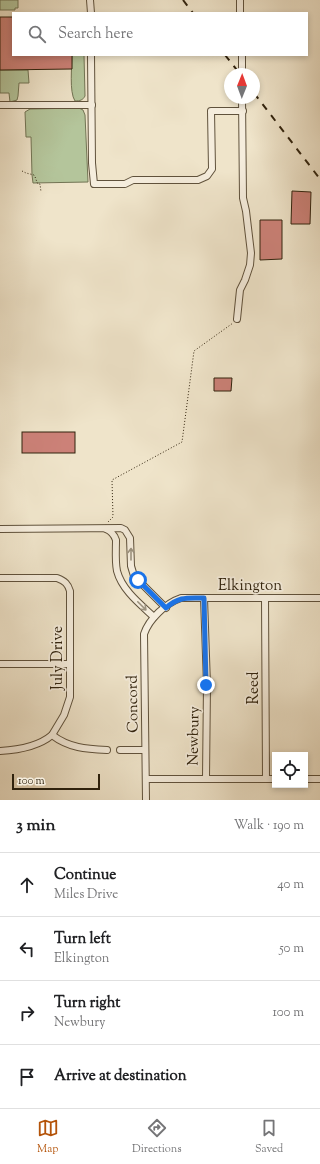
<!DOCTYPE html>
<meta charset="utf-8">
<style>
:root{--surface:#fff;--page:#f2f2f2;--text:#202124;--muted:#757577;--line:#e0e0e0;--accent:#b45309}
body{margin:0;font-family:"Sorts Mill Goudy",serif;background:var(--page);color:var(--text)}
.controls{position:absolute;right:12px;bottom:12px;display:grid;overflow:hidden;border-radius:0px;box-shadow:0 2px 6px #0003}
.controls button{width:36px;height:36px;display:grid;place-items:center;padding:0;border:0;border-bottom:1px solid var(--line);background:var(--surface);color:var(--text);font:20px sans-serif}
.compass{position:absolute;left:224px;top:68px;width:36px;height:36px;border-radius:50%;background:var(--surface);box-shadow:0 2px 6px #0003;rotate:1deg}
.scale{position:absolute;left:12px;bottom:10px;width:88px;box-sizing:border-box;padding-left:4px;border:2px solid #30220d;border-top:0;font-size:11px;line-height:14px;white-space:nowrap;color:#30220d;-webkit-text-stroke:3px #f5eddd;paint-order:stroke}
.stop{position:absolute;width:12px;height:12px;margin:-9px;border:3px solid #1a73e8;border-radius:50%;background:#fff}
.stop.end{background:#1a73e8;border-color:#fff;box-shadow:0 1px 4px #0008}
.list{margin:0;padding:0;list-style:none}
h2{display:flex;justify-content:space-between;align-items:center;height:52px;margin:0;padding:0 16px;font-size:17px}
h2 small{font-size:13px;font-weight:400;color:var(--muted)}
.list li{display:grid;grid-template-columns:26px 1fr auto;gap:12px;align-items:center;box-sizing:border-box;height:64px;padding:0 16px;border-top:1px solid var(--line)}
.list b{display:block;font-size:15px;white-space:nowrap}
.list p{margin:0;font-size:13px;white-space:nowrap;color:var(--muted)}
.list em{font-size:13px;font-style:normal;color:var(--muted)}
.icon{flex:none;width:22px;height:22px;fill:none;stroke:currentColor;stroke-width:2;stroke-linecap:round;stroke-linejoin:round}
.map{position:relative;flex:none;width:320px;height:800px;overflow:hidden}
.search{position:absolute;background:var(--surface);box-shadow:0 2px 6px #0003;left:12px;right:12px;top:12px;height:44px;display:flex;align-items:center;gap:10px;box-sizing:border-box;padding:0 14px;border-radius:0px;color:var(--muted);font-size:15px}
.sheet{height:308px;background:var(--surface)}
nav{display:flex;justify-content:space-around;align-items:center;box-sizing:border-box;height:56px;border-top:1px solid var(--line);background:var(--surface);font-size:11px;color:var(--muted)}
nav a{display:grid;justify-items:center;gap:2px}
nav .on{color:var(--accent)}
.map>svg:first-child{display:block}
.green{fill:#b4c59b;stroke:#727454}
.building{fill:#cc8178;stroke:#30220d}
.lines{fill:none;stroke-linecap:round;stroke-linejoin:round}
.minor-casing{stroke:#60523c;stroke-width:8}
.path{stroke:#30220d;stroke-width:1;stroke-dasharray:1 2;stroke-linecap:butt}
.minor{stroke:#f5eddd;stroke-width:6}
.rail{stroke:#30220d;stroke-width:2;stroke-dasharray:7 7;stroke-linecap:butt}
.oneway{stroke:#9c927f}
.route{stroke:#1a73e8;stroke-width:5}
.labels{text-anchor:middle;stroke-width:3.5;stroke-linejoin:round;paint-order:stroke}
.street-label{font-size:15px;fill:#30220d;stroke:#f5eddd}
</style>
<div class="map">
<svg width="320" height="800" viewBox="0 0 320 800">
<rect width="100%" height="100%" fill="#efe4ca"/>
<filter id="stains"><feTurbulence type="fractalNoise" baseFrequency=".005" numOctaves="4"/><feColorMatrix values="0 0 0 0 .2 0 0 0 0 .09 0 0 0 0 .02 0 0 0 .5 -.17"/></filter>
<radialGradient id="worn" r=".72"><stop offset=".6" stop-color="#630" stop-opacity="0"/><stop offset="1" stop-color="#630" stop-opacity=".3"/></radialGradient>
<g class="green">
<polygon points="0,0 18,0 18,8 15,8 15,10 0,10"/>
<path d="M72 55H84L85 96C83 100 80 101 75 101 69 92 72 66 72 55Z"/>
<polygon points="0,70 28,70 29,83 19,83 18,96 17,100 10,102 9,93 0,93"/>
<polygon points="79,108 83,110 85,115 88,182 33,183 32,175 31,137 26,137 25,112 30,109"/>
</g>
<g class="building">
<polygon points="0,17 13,17 13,55 72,55 72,69 0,70"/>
<polygon points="292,191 311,192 310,224 291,224"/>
<polygon points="260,220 282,220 282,259 260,260"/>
<polygon points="214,378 232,378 231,391 214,391"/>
<rect x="22" y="432" width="53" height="21"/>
</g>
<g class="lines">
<g class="minor-casing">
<g id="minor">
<polyline points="90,0 91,13"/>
<polyline points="240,0 240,13"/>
<polyline points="91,55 92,163 94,184 125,184 133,180 198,180 207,176 212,169 211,111 243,111"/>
<polyline points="242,55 242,74"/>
<polyline points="0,105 92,105"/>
<polyline points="237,319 240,290 245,280 250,265 251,253 246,211 243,198 242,98"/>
<polyline points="0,529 121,528 125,530 130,538 131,566 134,576 166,608"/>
<path d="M106 529C111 531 114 534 116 540 116 550 115 561 117 571 122 590 140 604 154 617"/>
<path d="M0 578H57C65 581 68 584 70 591V697L64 715 52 735"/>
<polyline points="204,598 207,685 206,778"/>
<polyline points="265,598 266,778"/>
<polyline points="0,664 70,664"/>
<polyline points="120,750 145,750"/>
<path d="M0 751C18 750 38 747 52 735 69 748 86 749 107 750"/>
<polyline points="146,779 275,779"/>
<polyline points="305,779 320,779"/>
<path d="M146 800 144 634C149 619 166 603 181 598H320"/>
</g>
</g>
<g class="path">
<path d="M22 171 26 173 34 175C36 178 36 181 38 184H40L41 192"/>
<polyline points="108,522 113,517 112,480 182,442 194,351 233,323"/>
</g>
<use href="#minor" class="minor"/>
<g class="rail">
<polyline points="183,0 193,13"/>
<polyline points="225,55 240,74"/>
<polyline points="254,93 320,179"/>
</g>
</g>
<defs><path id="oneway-shaft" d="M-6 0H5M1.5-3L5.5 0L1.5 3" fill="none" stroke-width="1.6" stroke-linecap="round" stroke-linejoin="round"/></defs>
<g class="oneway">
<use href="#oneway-shaft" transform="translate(131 554) rotate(-90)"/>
<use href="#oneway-shaft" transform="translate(142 606) rotate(45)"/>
</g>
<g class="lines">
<path class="route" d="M138 580 166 608C179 596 188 598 204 598L206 685"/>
</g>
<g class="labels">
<g class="street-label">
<text x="250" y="590">Elkington</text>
<text transform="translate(57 658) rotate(-90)" y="5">July Drive</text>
<text transform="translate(253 688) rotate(-90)" y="5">Reed</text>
<text transform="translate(132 704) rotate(-91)" y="5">Concord</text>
<text transform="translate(193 736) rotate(-89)" y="5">Newbury</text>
</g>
</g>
<rect width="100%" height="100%" filter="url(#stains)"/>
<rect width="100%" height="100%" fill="url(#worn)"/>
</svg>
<div class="controls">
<button><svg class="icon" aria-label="locate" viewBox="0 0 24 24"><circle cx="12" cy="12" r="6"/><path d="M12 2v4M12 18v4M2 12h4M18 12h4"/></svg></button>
</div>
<svg class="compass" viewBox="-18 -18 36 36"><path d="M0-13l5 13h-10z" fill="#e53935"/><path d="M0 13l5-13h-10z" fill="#757577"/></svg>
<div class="scale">100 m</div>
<div class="stop" style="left:138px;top:580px"></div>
<div class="stop end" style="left:206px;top:685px"></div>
<div class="search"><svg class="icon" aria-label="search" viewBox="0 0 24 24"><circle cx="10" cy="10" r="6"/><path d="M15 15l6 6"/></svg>Search here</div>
</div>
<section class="sheet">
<h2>3 min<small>Walk · 190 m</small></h2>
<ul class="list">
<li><svg class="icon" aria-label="ahead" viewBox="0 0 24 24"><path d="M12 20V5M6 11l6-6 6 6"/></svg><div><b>Continue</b><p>Miles Drive</p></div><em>40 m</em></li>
<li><svg class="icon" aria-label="left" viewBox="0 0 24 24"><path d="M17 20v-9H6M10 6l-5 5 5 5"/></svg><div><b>Turn left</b><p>Elkington</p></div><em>50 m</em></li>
<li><svg class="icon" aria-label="right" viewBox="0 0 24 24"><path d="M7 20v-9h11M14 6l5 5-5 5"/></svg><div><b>Turn right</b><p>Newbury</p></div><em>100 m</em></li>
<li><svg class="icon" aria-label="arrive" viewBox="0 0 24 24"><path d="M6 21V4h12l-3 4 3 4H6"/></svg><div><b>Arrive at destination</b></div></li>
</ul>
</section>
<nav>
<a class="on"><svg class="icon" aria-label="map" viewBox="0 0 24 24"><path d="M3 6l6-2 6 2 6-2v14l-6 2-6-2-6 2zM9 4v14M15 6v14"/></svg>Map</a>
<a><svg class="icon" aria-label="directions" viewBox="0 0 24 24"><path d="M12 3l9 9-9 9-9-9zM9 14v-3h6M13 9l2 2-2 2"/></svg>Directions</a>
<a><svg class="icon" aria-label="saved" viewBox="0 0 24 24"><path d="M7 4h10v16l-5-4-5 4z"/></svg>Saved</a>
</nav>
